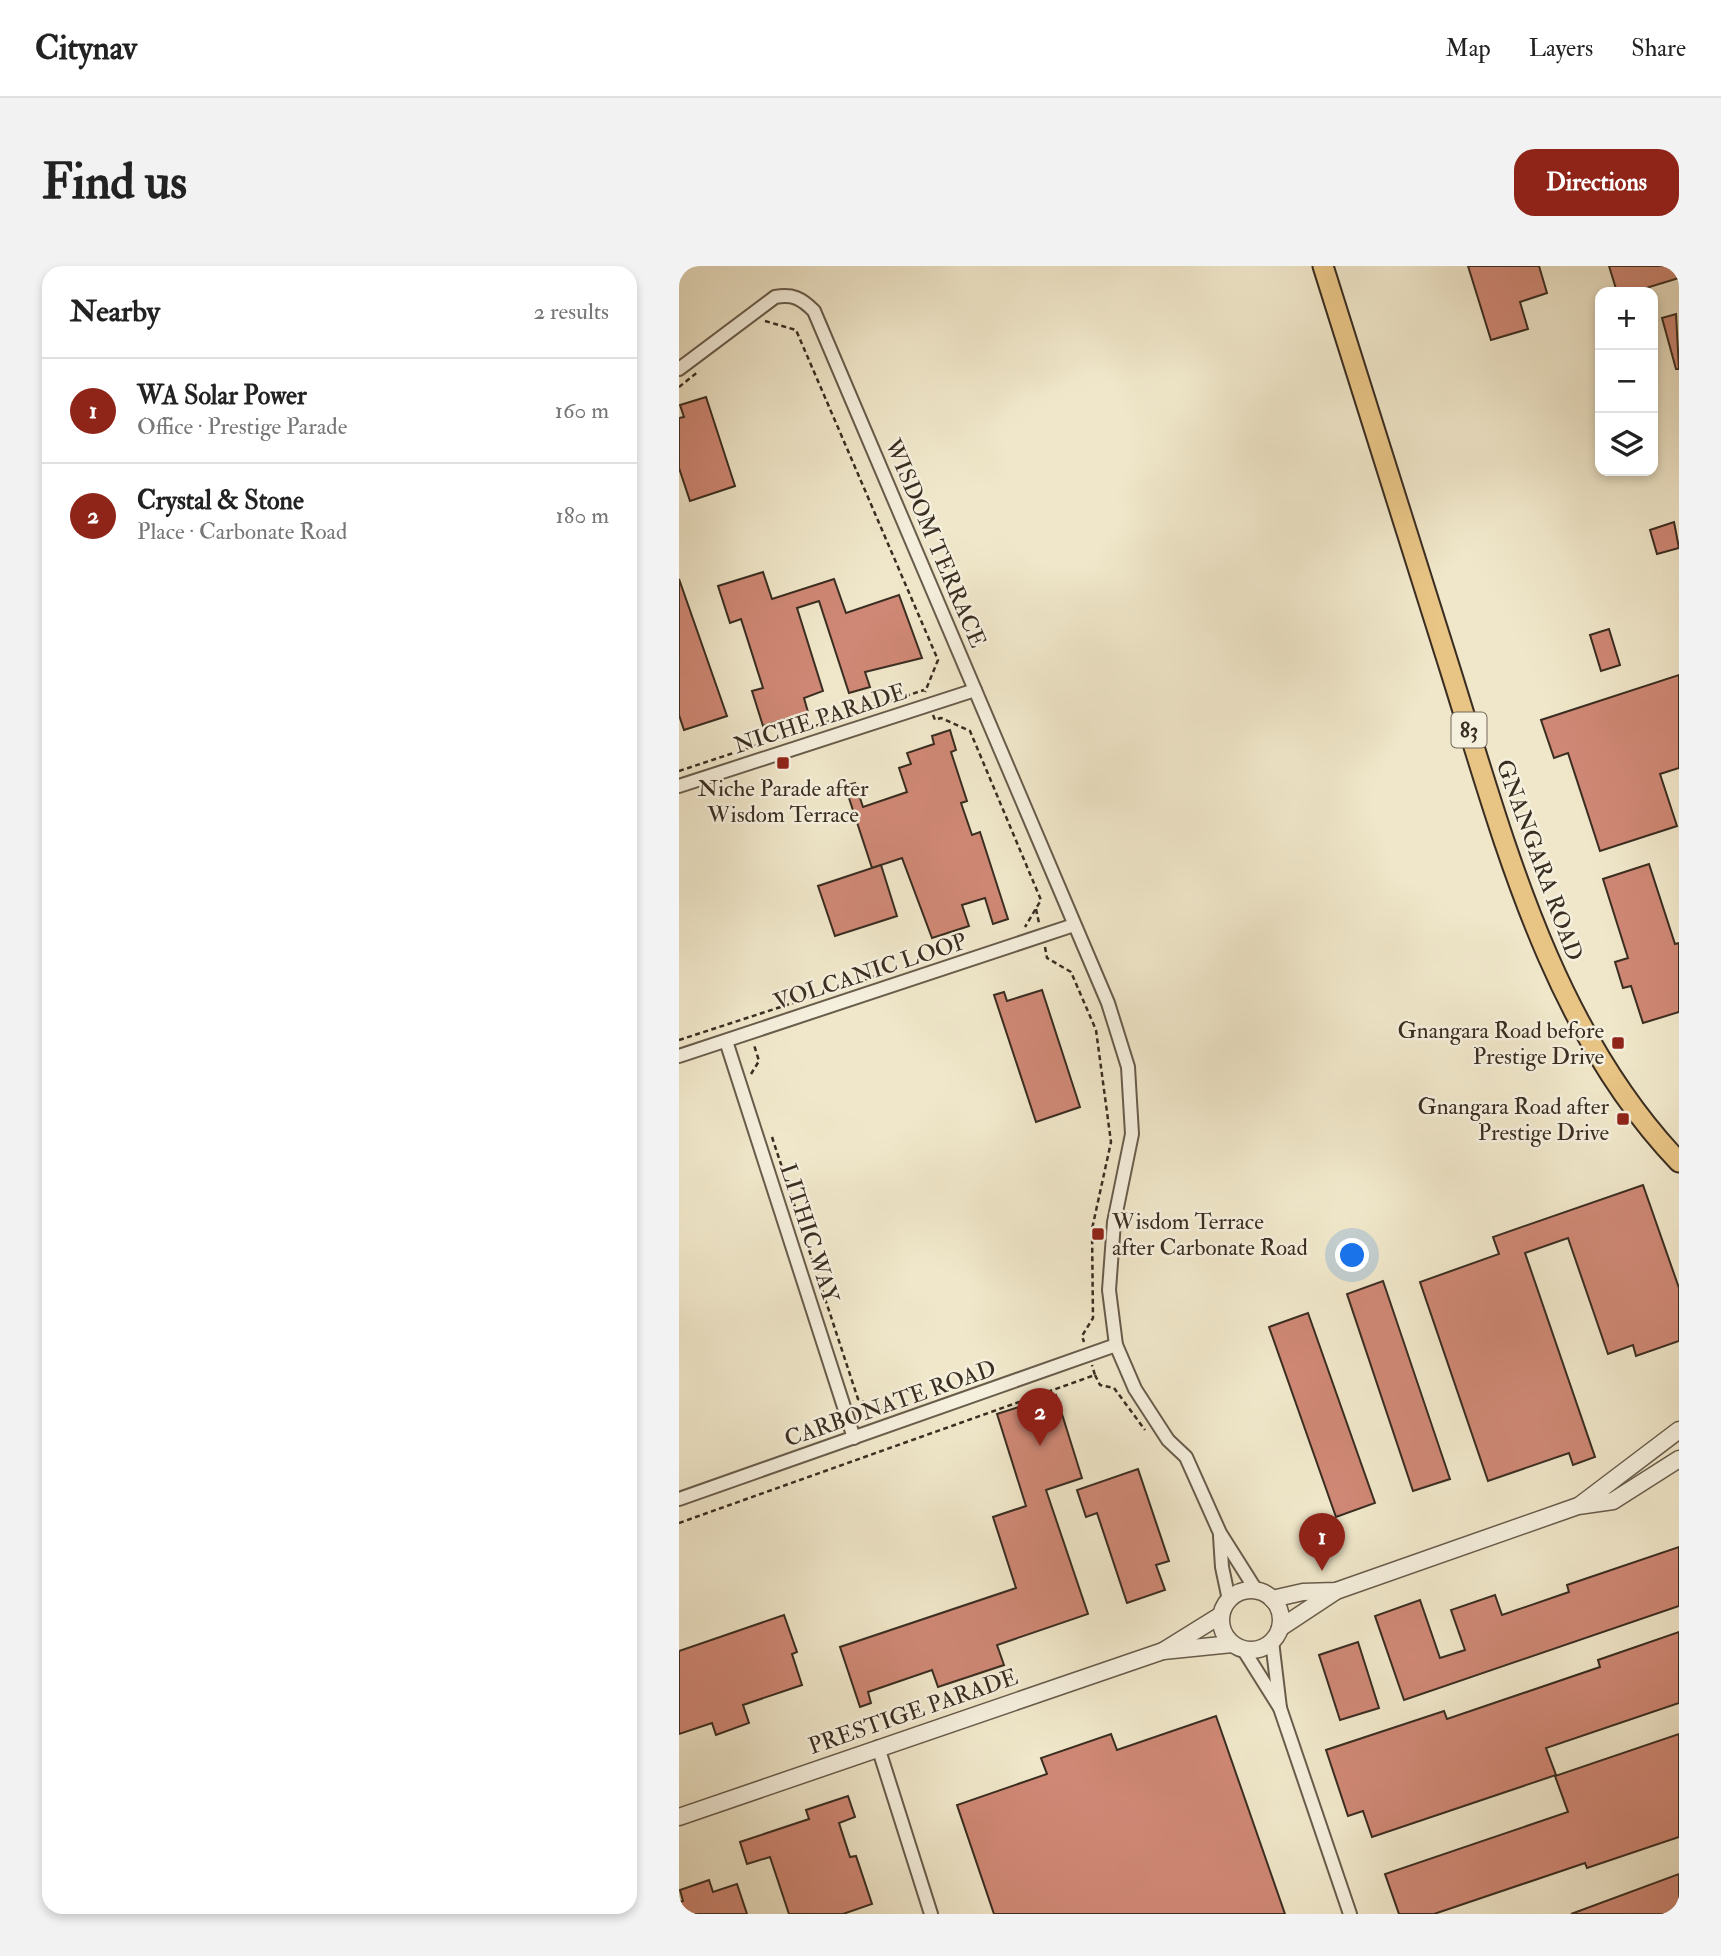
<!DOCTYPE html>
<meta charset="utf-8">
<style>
:root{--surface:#fff;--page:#f2f2f2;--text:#222;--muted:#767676;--line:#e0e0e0;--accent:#8f2418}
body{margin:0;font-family:"IM FELL Double Pica",serif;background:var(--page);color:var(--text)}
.controls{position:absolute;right:21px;top:21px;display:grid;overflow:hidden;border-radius:14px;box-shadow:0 4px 10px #0003}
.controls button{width:63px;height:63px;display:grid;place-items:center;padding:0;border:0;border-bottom:2px solid var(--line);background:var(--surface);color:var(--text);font:35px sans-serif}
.you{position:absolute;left:674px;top:990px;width:24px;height:24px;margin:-18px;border:5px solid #fff;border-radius:50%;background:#1a73e8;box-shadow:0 0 0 10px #1a73e833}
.badge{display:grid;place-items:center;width:46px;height:46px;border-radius:50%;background:var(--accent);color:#fff;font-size:23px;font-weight:700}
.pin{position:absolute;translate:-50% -58px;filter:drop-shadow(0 2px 4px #0008)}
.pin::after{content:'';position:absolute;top:37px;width:24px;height:21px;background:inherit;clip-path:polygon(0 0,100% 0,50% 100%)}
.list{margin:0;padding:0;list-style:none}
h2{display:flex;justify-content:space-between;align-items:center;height:91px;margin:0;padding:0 28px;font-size:30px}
h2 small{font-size:23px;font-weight:400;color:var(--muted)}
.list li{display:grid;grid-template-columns:46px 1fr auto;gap:21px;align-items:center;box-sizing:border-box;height:105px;padding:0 28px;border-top:2px solid var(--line)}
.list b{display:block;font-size:26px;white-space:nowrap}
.list p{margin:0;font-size:23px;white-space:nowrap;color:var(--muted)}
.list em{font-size:23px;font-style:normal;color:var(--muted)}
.icon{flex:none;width:38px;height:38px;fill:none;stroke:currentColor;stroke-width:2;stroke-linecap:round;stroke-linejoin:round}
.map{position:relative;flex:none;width:1000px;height:1648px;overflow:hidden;border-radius:21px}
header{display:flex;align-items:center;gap:42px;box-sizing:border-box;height:98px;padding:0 35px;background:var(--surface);border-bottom:2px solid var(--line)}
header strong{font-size:33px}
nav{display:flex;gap:38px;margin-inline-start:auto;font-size:24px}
.intro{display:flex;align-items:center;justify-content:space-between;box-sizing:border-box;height:168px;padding:0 42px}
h1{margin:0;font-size:49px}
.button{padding:18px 32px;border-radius:21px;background:var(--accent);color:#fff;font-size:24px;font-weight:700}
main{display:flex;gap:42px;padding:0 42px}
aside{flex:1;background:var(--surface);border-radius:21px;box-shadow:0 4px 10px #0003}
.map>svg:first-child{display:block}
.building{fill:#cf8875;stroke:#3a2d21;stroke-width:2}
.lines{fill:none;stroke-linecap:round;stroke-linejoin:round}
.minor-casing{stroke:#685c4b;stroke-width:16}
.tertiary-casing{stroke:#685c4b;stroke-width:19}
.primary-casing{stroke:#3a2d21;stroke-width:23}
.path{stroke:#3a2d21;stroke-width:2.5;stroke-dasharray:5 3.5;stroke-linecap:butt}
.minor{stroke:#f5efdd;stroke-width:12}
.tertiary{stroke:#f5efdd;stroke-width:16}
.primary{stroke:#e8c485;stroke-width:19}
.poi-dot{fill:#8f2418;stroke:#f5efdd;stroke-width:2.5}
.labels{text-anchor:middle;stroke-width:5;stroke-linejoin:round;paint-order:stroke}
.shield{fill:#f5efdd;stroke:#726759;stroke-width:2}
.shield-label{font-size:21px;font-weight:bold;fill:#3a2d21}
.street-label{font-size:23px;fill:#3a2d21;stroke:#f5efdd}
.poi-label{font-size:23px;fill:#3a2d21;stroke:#f5efdd;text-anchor:end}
</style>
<header>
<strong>Citynav</strong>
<nav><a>Map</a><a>Layers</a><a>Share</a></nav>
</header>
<div class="intro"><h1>Find us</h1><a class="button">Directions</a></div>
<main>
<aside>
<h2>Nearby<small>2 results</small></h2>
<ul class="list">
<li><span class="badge">1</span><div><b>WA Solar Power</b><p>Office · Prestige Parade</p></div><em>160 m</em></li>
<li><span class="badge">2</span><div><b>Crystal &amp; Stone</b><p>Place · Carbonate Road</p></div><em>180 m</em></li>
</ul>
</aside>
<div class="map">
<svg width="1000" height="1648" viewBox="0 0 1000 1648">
<rect width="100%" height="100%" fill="#f0e7ca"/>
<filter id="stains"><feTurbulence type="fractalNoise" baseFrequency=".00286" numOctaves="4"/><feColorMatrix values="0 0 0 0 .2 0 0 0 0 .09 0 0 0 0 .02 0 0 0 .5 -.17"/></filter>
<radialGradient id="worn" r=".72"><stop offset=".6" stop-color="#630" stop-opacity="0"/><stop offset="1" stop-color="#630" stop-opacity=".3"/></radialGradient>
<g class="building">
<polygon points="789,0 860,0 868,27 841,36 849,63 812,74"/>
<polygon points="930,0 1000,0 1000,12 954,26 938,26"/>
<polygon points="997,48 1000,103 997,103 983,52"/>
<polygon points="27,131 56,220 11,235 0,202 0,152 5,151 1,139"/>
<polygon points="995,256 1000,282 978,288 971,264"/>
<polygon points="84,306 93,333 155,313 167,347 220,329 243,392 186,406 191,421 170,427 140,335 118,342 144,425 125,432 129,446 84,460 73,425 84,422 62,353 51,357 39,320"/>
<polygon points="0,313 48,450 5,464 0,449"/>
<polygon points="930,363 941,399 922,405 911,369"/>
<polygon points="1000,409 1000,502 981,508 998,560 921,585 889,487 875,492 862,454"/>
<polygon points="271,464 277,484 272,486 288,535 282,537 293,569 301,566 329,653 314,658 306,632 283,639 290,660 253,672 223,592 193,602 166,520 176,517 184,541 228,526 220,502 232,498 228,487 255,478 253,470"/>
<polygon points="970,598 996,678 1000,677 1000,746 964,757 952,720 944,722 936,696 949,692 924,613"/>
<polygon points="202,599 218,650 156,670 139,620"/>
<polygon points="363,724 401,841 357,856 315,729 325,726 328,735"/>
<polygon points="964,919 1000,1022 1000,1075 957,1090 954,1079 929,1088 889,972 846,987 916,1191 894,1199 890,1187 809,1215 741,1016 820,988 814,971"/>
<polygon points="704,1015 771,1213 734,1225 668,1028"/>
<polygon points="629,1047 696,1237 657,1251 590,1061"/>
<polygon points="377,1129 403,1212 367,1224 409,1348 318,1379 325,1399 259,1421 253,1404 189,1426 192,1437 181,1441 161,1381 337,1322 314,1251 347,1240 318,1148"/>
<polygon points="459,1203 490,1295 477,1299 486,1324 448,1337 418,1247 407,1251 398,1224"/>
<polygon points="1000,1281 1000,1340 725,1434 696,1350 741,1334 761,1392 786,1384 772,1344 816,1329 823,1349 890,1326 888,1319"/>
<polygon points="105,1349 118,1386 113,1388 123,1419 64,1439 70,1457 37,1469 33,1457 0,1468 0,1385"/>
<polygon points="1000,1366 1000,1437 867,1482 877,1509 693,1571 684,1545 669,1550 647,1484 765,1445 768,1453 921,1401 919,1394"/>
<polygon points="679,1376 700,1442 661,1454 640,1389"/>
<polygon points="537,1450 606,1648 315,1648 278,1539 368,1508 362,1492 432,1468 438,1484"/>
<polygon points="1000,1468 1000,1571 908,1602 906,1597 755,1648 720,1648 706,1608 889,1546 876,1510"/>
<polygon points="169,1530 176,1551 160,1557 171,1591 177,1590 193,1638 164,1648 110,1648 91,1591 68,1598 61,1576 130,1553 127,1544"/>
<polygon points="1000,1608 1000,1644 988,1648 892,1648"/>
<polygon points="30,1614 34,1626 58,1618 68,1648 0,1648 0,1636 4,1635 1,1624"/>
</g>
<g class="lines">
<g class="minor-casing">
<g id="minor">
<path d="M0 103 96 31C114 28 122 32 135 45L429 737 449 801 453 868 435 956 430 1024 437 1079 456 1123 489 1174 507 1191 541 1267 577 1324"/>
<polyline points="0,520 296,424"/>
<polyline points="47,775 175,1172"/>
<polyline points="0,790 395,659"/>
<polyline points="0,1233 437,1079"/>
<polyline points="541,1270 543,1301 550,1334"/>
<polyline points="593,1375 601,1442"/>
<polyline points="564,1383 601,1442 671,1648"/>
<polyline points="199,1481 252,1648"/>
</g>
</g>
<g class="tertiary-casing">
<g id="tertiary">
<polyline points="901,1239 1000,1164"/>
<circle cx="572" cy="1354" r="30"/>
<polyline points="593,1333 624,1326 657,1325 899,1240 934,1235 1000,1193"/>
<polyline points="601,1362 657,1325"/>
<polyline points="484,1385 542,1349"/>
<polyline points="0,1551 484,1385 553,1378"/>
</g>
</g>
<g class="primary-casing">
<path id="primary" d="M644 0C686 134 729 269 771 403 825 575 872 762 1000 896"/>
</g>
<g class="path">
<polyline points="86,55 117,64 259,394 246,426"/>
<polyline points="0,121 20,105"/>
<polyline points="254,449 256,454 262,452 291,465 362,634 346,661"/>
<polyline points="0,505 245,424"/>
<polyline points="357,643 360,657"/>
<polyline points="366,681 368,692 392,706 417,764 432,876 413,963 414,1052 403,1070 405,1076"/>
<polyline points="0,774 197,710"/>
<polyline points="72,808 80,795 75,779"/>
<polyline points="93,871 179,1133 203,1145 215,1140 216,1144"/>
<polyline points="416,1109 421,1119 435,1122 466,1164"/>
<polyline points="0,1257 416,1109 413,1099"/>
</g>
<use href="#minor" class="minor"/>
<use href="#tertiary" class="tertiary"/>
<use href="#primary" class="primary"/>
</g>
<g class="poi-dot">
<rect x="97" y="490" width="14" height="14" rx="3.5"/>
<rect x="932" y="770" width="14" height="14" rx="3.5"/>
<rect x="937" y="846" width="14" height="14" rx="3.5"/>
<rect x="412" y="961" width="14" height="14" rx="3.5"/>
</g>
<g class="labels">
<rect class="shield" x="772.5" y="446.5" width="35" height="35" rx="5"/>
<g class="shield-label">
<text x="790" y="471">83</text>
</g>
<g class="street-label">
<text transform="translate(257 277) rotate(67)" y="8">WISDOM TERRACE</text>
<text transform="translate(141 452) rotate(-18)" y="8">NICHE PARADE</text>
<text transform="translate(861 594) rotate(70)" y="8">GNANGARA ROAD</text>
<text transform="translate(191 705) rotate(-18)" y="8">VOLCANIC LOOP</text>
<text transform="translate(131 967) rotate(72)" y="8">LITHIC WAY</text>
<text transform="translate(211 1137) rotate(-19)" y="8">CARBONATE ROAD</text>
<text transform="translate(234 1445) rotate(-19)" y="8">PRESTIGE PARADE</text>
</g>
<g class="poi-label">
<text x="104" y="530" text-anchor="middle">Niche Parade after<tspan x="104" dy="26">Wisdom Terrace</tspan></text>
<text x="925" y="772">Gnangara Road before<tspan x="925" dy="26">Prestige Drive</tspan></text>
<text x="930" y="848">Gnangara Road after<tspan x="930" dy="26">Prestige Drive</tspan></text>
<text x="433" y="963" text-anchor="start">Wisdom Terrace<tspan x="433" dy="26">after Carbonate Road</tspan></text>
</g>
</g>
<rect width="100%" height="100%" filter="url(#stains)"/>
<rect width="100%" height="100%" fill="url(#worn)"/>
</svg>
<div class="controls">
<button>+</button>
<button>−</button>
<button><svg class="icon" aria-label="layers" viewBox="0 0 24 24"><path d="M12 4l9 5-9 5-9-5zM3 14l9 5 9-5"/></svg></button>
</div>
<div class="you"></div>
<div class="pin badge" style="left:643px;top:1305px">1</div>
<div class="pin badge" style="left:361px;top:1180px">2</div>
</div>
</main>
